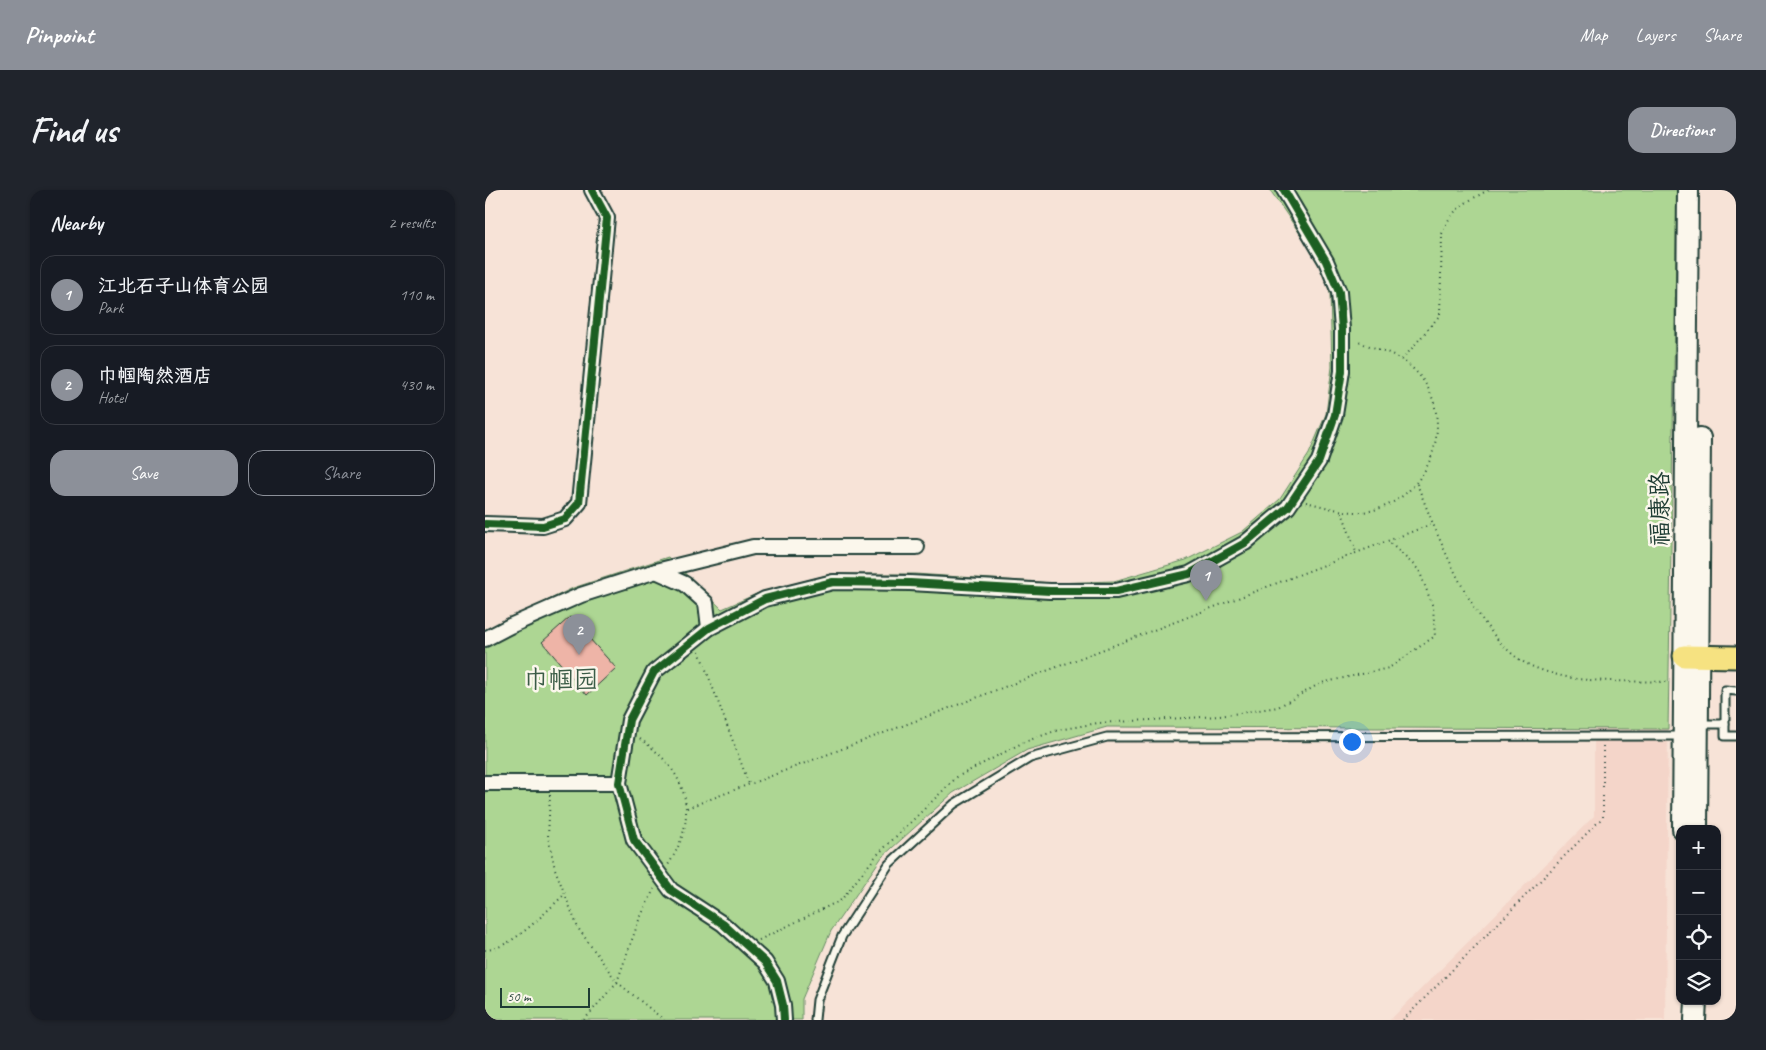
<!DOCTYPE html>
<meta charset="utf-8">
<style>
:root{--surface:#171b24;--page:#20242c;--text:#f1f3f6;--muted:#9ea1a6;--line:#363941;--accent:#8c9099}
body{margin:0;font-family:Caveat,"LXGW WenKai TC",sans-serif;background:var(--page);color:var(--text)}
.controls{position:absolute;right:15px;bottom:15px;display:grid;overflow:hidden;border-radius:10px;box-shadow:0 1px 4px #0004}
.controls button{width:45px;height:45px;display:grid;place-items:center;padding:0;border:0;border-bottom:1px solid var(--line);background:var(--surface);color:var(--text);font:25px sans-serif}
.scale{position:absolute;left:15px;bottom:12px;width:90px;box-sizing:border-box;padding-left:5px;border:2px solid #1f3d34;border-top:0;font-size:14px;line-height:18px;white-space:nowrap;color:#1f3d34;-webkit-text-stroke:4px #fbf7ec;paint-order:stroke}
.you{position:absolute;left:866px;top:551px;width:18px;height:18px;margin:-12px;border:4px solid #fff;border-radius:50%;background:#1a73e8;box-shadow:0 0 0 8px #1a73e833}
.badge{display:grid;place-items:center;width:32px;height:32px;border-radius:50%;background:var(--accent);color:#fff;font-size:16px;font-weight:700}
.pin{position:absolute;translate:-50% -41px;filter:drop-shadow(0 1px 2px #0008)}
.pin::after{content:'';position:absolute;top:26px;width:18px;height:15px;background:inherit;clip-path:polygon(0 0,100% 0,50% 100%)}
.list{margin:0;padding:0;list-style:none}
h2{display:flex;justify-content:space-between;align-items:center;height:65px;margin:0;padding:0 20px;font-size:21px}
h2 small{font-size:16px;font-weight:400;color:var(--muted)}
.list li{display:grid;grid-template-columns:32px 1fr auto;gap:15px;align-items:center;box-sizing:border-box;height:80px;margin:0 10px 10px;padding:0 10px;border:1px solid var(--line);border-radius:15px}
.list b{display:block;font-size:19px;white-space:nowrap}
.list p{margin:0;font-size:16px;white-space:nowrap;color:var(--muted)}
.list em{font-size:16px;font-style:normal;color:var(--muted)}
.actions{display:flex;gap:10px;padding:15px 20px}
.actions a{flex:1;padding:11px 0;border:1px solid var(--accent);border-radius:15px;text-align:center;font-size:18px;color:var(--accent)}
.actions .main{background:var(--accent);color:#fff}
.icon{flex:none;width:28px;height:28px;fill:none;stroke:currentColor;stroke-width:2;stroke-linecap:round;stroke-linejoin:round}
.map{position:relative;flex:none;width:1251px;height:830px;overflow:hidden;border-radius:15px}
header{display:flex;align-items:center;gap:30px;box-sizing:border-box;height:70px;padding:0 25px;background:var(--accent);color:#fff}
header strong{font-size:24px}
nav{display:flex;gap:28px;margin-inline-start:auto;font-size:18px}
.intro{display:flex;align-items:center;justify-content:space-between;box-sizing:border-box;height:120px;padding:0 30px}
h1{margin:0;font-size:35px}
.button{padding:12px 22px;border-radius:15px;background:var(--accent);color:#fff;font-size:18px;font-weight:700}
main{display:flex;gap:30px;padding:0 30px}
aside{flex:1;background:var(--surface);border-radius:15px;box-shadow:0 1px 4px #0004}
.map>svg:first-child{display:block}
.built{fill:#f4d5c9}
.green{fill:#add693;stroke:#668a64}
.building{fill:#eeb4a7;stroke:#1f3d34}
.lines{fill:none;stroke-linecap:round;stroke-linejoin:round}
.lane-casing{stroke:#1f3d34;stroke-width:11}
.street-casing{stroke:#1f3d34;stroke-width:18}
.secondary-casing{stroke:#1f3d34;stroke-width:24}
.primary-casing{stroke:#1f3d34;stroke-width:25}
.path{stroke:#1f3d34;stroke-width:2;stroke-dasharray:1 4;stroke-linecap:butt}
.lane{stroke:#fbf7ec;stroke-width:7}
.street{stroke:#fbf7ec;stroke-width:14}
.secondary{stroke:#fbf7ec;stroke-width:20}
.primary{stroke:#f6e281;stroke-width:21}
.cycleway-casing{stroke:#fbf7ec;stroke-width:11}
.cycleway{stroke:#1b5e20;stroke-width:8}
.labels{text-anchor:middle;stroke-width:5;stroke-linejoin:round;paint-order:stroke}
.street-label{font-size:25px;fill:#1f3d34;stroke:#fbf7ec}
.park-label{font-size:25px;fill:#3b5c47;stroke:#fbf7ec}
</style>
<header>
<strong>Pinpoint</strong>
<nav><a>Map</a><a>Layers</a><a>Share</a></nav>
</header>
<div class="intro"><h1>Find us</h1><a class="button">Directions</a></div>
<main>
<aside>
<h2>Nearby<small>2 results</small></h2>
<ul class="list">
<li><span class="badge">1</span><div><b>江北石子山体育公园</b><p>Park</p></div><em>110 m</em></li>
<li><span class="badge">2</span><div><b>巾帼陶然酒店</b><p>Hotel</p></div><em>430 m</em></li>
</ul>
<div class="actions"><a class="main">Save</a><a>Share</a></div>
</aside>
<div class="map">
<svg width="1251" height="830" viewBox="0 0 1251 830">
<rect width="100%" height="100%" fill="#f7e3d7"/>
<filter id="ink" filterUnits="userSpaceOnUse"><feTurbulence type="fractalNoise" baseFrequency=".02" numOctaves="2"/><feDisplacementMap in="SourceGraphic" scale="10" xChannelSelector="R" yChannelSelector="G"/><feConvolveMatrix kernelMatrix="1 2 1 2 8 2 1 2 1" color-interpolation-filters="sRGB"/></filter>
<g filter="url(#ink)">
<polygon class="built" points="1109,539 1183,539 1180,830 905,830 1109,626"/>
<polygon class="green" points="785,0 1192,0 1183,539 622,537 542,560 468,603 397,667 346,741 317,809 317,830 0,830 0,441 88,398 183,367 237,419 276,402 346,384 430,384 567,393 629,391 701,370 757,342 795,309 824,264 841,224 847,177 845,103 835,73"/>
<polygon class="building" points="85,427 131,478 102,505 57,452"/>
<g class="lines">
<g class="lane-casing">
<g id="lane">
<polyline points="1251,501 1240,500 1240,546 1251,546"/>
<polyline points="1214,534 1240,534"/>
<polyline points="330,830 332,810 357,746 404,674 469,614 545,568 622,547 1196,546"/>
</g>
</g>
<g class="street-casing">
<g id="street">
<polyline points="0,334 58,336 80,329 94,313 122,28 107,0"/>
<polyline points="171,381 200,394 221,413 224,438"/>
<polyline points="0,449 25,436 96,405 171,381 268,357 432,357"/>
<polyline points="0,593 134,593"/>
<polyline points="299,830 298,815 292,791 280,772 238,734 186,700 149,650 134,593 144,530 169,482 224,438 280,409 348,392 425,393 565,401 631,401 704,384 760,353 803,317 834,271 850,225 857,181 857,139 854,102 841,71 799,0"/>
</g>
</g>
<g class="secondary-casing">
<g id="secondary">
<polyline points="1198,639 1203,0"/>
<polyline points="1212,639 1215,248"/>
<polyline points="1210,830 1211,811"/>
</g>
</g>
<g class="primary-casing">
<polyline id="primary" points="1199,466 1251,467"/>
</g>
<g class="path">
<path d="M917 170 955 125 957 44C965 19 982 12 1003 0"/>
<path d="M932 294C953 347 986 432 1031 467 1046 479 1074 486 1092 489 1122 492 1153 491 1183 492"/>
<path d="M821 312C842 317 863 325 885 321 954 306 978 210 917 170 904 161 885 157 871 151"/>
<polyline points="857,322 871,362"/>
<polyline points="214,461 264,594"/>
<path d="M155 549C202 581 216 625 183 675"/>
<polyline points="65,605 63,647 70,679 93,738 132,792 179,830"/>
<polyline points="202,618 947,334"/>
<polyline points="274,750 356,710 391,666 472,587 539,552 573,540 613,533 735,526 793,517 836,493 904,478 950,446 948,417 934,380 903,351"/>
<path d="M0 760C27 759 60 722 80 704"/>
<polyline points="99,830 132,792 154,730 169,699"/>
<polyline points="918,830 1118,627 1118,556"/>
</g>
<use href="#lane" class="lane"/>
<use href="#street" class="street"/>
<use href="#secondary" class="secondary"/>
<use href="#primary" class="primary"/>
<g class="cycleway-casing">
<g id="cycleway">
<polyline points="0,334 58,336 80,329 94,313 122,28 107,0"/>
<polyline points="299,830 298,815 292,791 280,772 238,734 186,700 149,650 134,593 144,530 169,482 224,438 280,409 348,392 425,393 565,401 631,401 704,384 760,353 803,317 834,271 850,225 857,181 857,139 854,102 841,71 799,0"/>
</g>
</g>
<use href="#cycleway" class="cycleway"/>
</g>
</g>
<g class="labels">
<g class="street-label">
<text transform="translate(1174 319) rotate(-90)" y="9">福康路</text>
</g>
<g class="park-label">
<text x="76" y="498">巾帼园</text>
</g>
</g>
</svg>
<div class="controls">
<button>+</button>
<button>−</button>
<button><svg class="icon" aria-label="locate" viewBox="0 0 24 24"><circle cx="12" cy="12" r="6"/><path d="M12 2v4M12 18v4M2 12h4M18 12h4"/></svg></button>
<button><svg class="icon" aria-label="layers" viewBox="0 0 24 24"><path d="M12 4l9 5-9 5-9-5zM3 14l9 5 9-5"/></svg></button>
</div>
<div class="scale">50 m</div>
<div class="you"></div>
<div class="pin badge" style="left:721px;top:411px">1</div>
<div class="pin badge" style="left:94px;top:465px">2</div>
</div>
</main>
